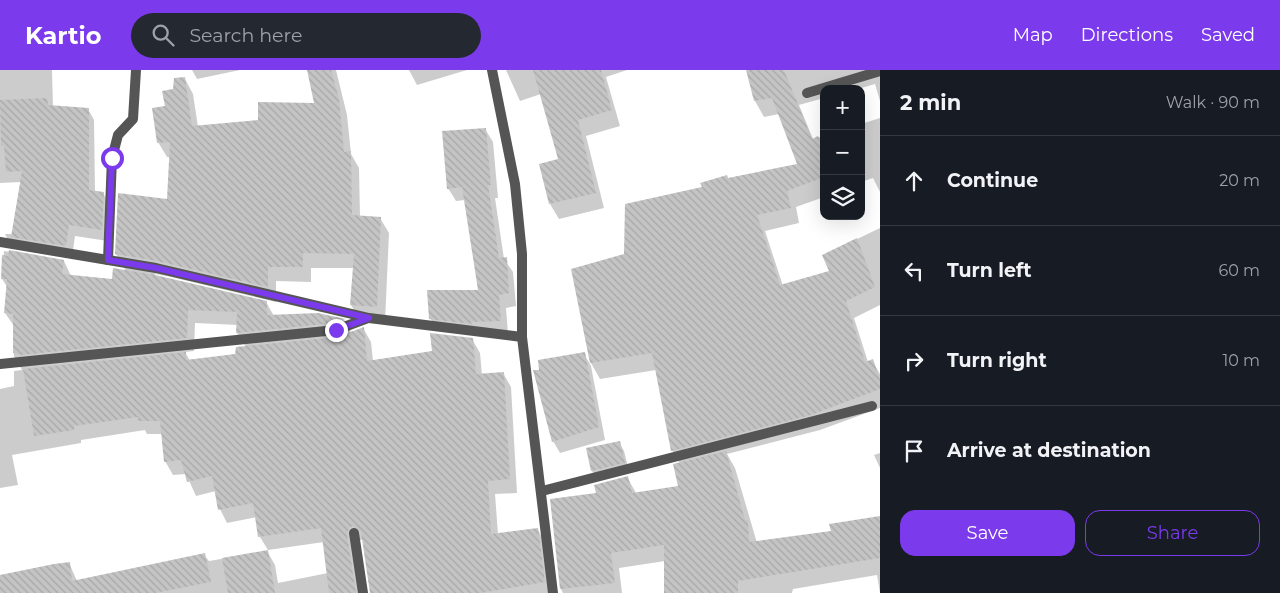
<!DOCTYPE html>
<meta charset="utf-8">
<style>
:root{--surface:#171b24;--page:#242831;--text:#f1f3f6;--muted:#9ea1a6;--line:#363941;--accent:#7c3aed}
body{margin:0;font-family:Montserrat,sans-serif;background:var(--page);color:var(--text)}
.controls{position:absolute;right:15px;top:15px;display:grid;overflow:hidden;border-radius:10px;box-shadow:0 5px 20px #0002}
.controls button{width:45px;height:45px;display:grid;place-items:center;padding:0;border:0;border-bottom:1px solid var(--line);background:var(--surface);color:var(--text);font:25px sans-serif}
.stop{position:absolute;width:15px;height:15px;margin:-11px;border:4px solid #7c3aed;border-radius:50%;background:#fff}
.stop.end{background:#7c3aed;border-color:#fff;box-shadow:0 1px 5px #0008}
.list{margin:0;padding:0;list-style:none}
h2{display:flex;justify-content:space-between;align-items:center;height:65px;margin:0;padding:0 20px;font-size:21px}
h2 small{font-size:16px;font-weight:400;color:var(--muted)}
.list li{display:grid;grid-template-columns:32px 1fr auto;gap:15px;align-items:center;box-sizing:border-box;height:90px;padding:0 20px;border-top:1px solid var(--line)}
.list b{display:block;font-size:19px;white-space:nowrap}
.list em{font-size:16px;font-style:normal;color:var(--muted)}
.actions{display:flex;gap:10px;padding:15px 20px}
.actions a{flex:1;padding:11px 0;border:1px solid var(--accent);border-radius:15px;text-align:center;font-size:18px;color:var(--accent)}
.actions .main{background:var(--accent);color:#fff}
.icon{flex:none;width:28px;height:28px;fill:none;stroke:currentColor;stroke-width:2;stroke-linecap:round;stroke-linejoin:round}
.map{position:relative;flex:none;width:880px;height:523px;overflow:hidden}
header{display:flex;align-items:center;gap:30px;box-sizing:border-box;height:70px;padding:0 25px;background:var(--accent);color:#fff}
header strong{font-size:24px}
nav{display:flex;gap:28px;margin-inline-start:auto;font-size:18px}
.search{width:350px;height:45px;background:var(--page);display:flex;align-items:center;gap:12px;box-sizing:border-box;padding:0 18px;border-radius:28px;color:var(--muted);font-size:19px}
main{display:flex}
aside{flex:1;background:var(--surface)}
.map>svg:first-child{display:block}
.shadow{fill:#0003;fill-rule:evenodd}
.building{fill:url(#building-back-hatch)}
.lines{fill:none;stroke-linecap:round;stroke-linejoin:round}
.minor{stroke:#555;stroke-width:10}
.route{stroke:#7c3aed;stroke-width:6}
</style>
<header>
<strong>Kartio</strong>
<div class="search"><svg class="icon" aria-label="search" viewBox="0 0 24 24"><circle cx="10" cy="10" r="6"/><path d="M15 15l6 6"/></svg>Search here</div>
<nav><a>Map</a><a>Directions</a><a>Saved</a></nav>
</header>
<main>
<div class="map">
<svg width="880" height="523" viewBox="0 0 880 523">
<defs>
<pattern id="building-back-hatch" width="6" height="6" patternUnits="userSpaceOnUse" patternTransform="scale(1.25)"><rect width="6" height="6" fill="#c4c4c4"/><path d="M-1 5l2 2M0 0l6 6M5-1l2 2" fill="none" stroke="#a7a7a7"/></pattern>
</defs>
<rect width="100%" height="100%" fill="#fff"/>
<g class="shadow">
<polygon points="0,0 52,0 53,37 88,39 94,50 95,122 103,123 109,134 108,171 75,166 72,187 11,176 5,164 13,164 21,112 0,113"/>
<polygon points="192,0 240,0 197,9"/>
<path d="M308 0H336L347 45 351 84 359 98 360 147 380 148 389 163 385 252 360 250 351 235 354 198H311V212L276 211V232L167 206 155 204V206L266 232 274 246 318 244 344 250 351 263 363 258 371 272 373 291 433 282 472 269 480 283 482 305 503 303 511 317 517 423 495 424 498 464 538 460 545 473 551 523H371L363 470H360L354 478 361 523H0V506L69 493 77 511 204 485 209 491 267 481 275 495 278 513 328 503 324 472 268 480 260 467 257 447 227 453 220 439 216 421 196 426 186 404 173 405 165 391 162 364H147L145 360 81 370V373L12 385 18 415 0 418V319L14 316V301L22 300 14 286V256L5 243 8 218 2 209 4 181 64 191 71 206 113 210 126 201 116 184 168 130 171 87H167L158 72 166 37 175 20 185 9 193 24 198 57 260 51 315 34ZM195 253 238 255 237 263 246 277 236 285 190 291 185 282 194 281Z"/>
<polygon points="409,0 467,0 417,15"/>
<polygon points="506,0 627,0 606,7 620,56 586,66 604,138 559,149 550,134 559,90 541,24 520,31"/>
<polygon points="748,0 880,0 880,31 875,14 858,19 824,19 824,28 799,35 813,69 824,66 824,127 796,137 799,153 765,161 783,216 831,202 824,185 880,158 880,235 854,248 868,292 872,291 880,304 880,338 820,360 727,384 735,398 757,473 832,462 880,447 880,523 877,505 793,519 792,523 665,523 665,491 619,498 622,523 563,523 561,519 551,430 598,424 627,407 636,423 679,417 680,394 672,380 656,300 600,309 591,293 573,200 625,185 703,118 728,110 799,95 779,44 764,47 755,31"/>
<polygon points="880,48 880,122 873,108 861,112 861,54"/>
<polygon points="485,59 493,72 498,128 495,128 504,189 513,202 516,236 506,238 508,264 438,261 430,248 479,222 465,130 456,131 448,118"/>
<polygon points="584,284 591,296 605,370 560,383 553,371 540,301"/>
<polygon points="619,372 624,381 629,401 597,409 592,401 587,379"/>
<polygon points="880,383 880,398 874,385"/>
</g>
<g class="building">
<polygon points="307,0 331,0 339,29 344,82 351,81 352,145 381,147 377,237 350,235 354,184 303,183 303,197 268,197 268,217 157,191 115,184 118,123 167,129 170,72 157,73 152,38 165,36 162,21 173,19 174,8 185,7 192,56 258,50 258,32 314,33"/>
<polygon points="533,0 601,0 612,40 578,50 596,123 549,134 539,94 558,89"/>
<polygon points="746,0 784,0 812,69 818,66 824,80 824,107 787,121 791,138 757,145 780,215 829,201 822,185 857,168 875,217 846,231 865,292 873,289 880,309 880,319 811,345 671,381 652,283 590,293 571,199 624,184 625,134 702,117 700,113 727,105 728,108 797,94 772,28 754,31"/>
<polygon points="47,28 48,35 89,38 89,120 104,122 102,160 69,155 66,176 11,167 22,101 6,102 4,76 1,76 0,30"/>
<polygon points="486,58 491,115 488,115 499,188 507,187 509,223 499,225 501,251 471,252 472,254 429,249 427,220 478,220 462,117 447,119 442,61"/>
<polygon points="9,180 64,190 62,204 112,209 113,198 155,205 267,231 267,245 318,243 345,249 334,253 236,263 237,242 188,240 187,268 21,285 13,283 13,244 4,243 7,209 1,209 2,185 8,186"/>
<polygon points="364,257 367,291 432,281 430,263 473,268 476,304 504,302 510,409 488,411 491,464 538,458 545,512 481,523 370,523 361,462 353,456 349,458 347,464 356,523 329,523 321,458 258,467 253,433 218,440 212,406 187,412 181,390 164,392 160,351 138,351 138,347 74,356 74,360 34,366 23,299 186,282 186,290 235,284 236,277 337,267"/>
<polygon points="585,282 599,357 552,372 533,300 539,300 538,290"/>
<polygon points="620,371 625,393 591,401 586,378"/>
<polygon points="726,381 745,450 748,450 749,472 831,461 829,454 880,446 880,488 738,511 738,523 664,523 664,475 611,483 615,513 560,519 550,429 596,423 594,415 628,406 632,423 678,416 673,394"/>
<polygon points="268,480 275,523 228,523 222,488"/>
<polygon points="205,483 211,512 155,523 0,523 0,505 54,494 70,492 72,511"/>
</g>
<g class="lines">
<g class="minor">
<polyline points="492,0 515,114 522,184 522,267 553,523"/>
<polyline points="807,23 880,1"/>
<polyline points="0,172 156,198 369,248 522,267"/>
<polyline points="108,190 112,88 118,65 133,49 136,0"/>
<polyline points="0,294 336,260 368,248"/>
<polyline points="542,421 872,336"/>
<polyline points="354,463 363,523"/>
</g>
</g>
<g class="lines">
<polyline class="route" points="112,88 108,190 156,198 369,248 336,260"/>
</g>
</svg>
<div class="controls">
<button>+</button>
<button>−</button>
<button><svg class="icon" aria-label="layers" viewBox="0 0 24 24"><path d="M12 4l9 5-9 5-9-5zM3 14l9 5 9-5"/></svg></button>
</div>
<div class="stop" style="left:112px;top:88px"></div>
<div class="stop end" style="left:336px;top:260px"></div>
</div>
<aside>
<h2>2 min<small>Walk · 90 m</small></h2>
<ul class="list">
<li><svg class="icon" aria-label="ahead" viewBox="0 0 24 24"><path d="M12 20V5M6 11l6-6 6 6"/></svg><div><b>Continue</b></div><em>20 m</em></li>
<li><svg class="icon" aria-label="left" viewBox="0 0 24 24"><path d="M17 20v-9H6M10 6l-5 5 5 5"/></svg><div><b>Turn left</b></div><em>60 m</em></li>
<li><svg class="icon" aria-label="right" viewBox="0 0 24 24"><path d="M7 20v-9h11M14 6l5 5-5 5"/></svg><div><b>Turn right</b></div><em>10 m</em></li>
<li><svg class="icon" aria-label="arrive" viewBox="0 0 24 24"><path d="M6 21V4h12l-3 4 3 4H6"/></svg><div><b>Arrive at destination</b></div></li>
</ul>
<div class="actions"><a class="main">Save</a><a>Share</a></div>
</aside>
</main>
